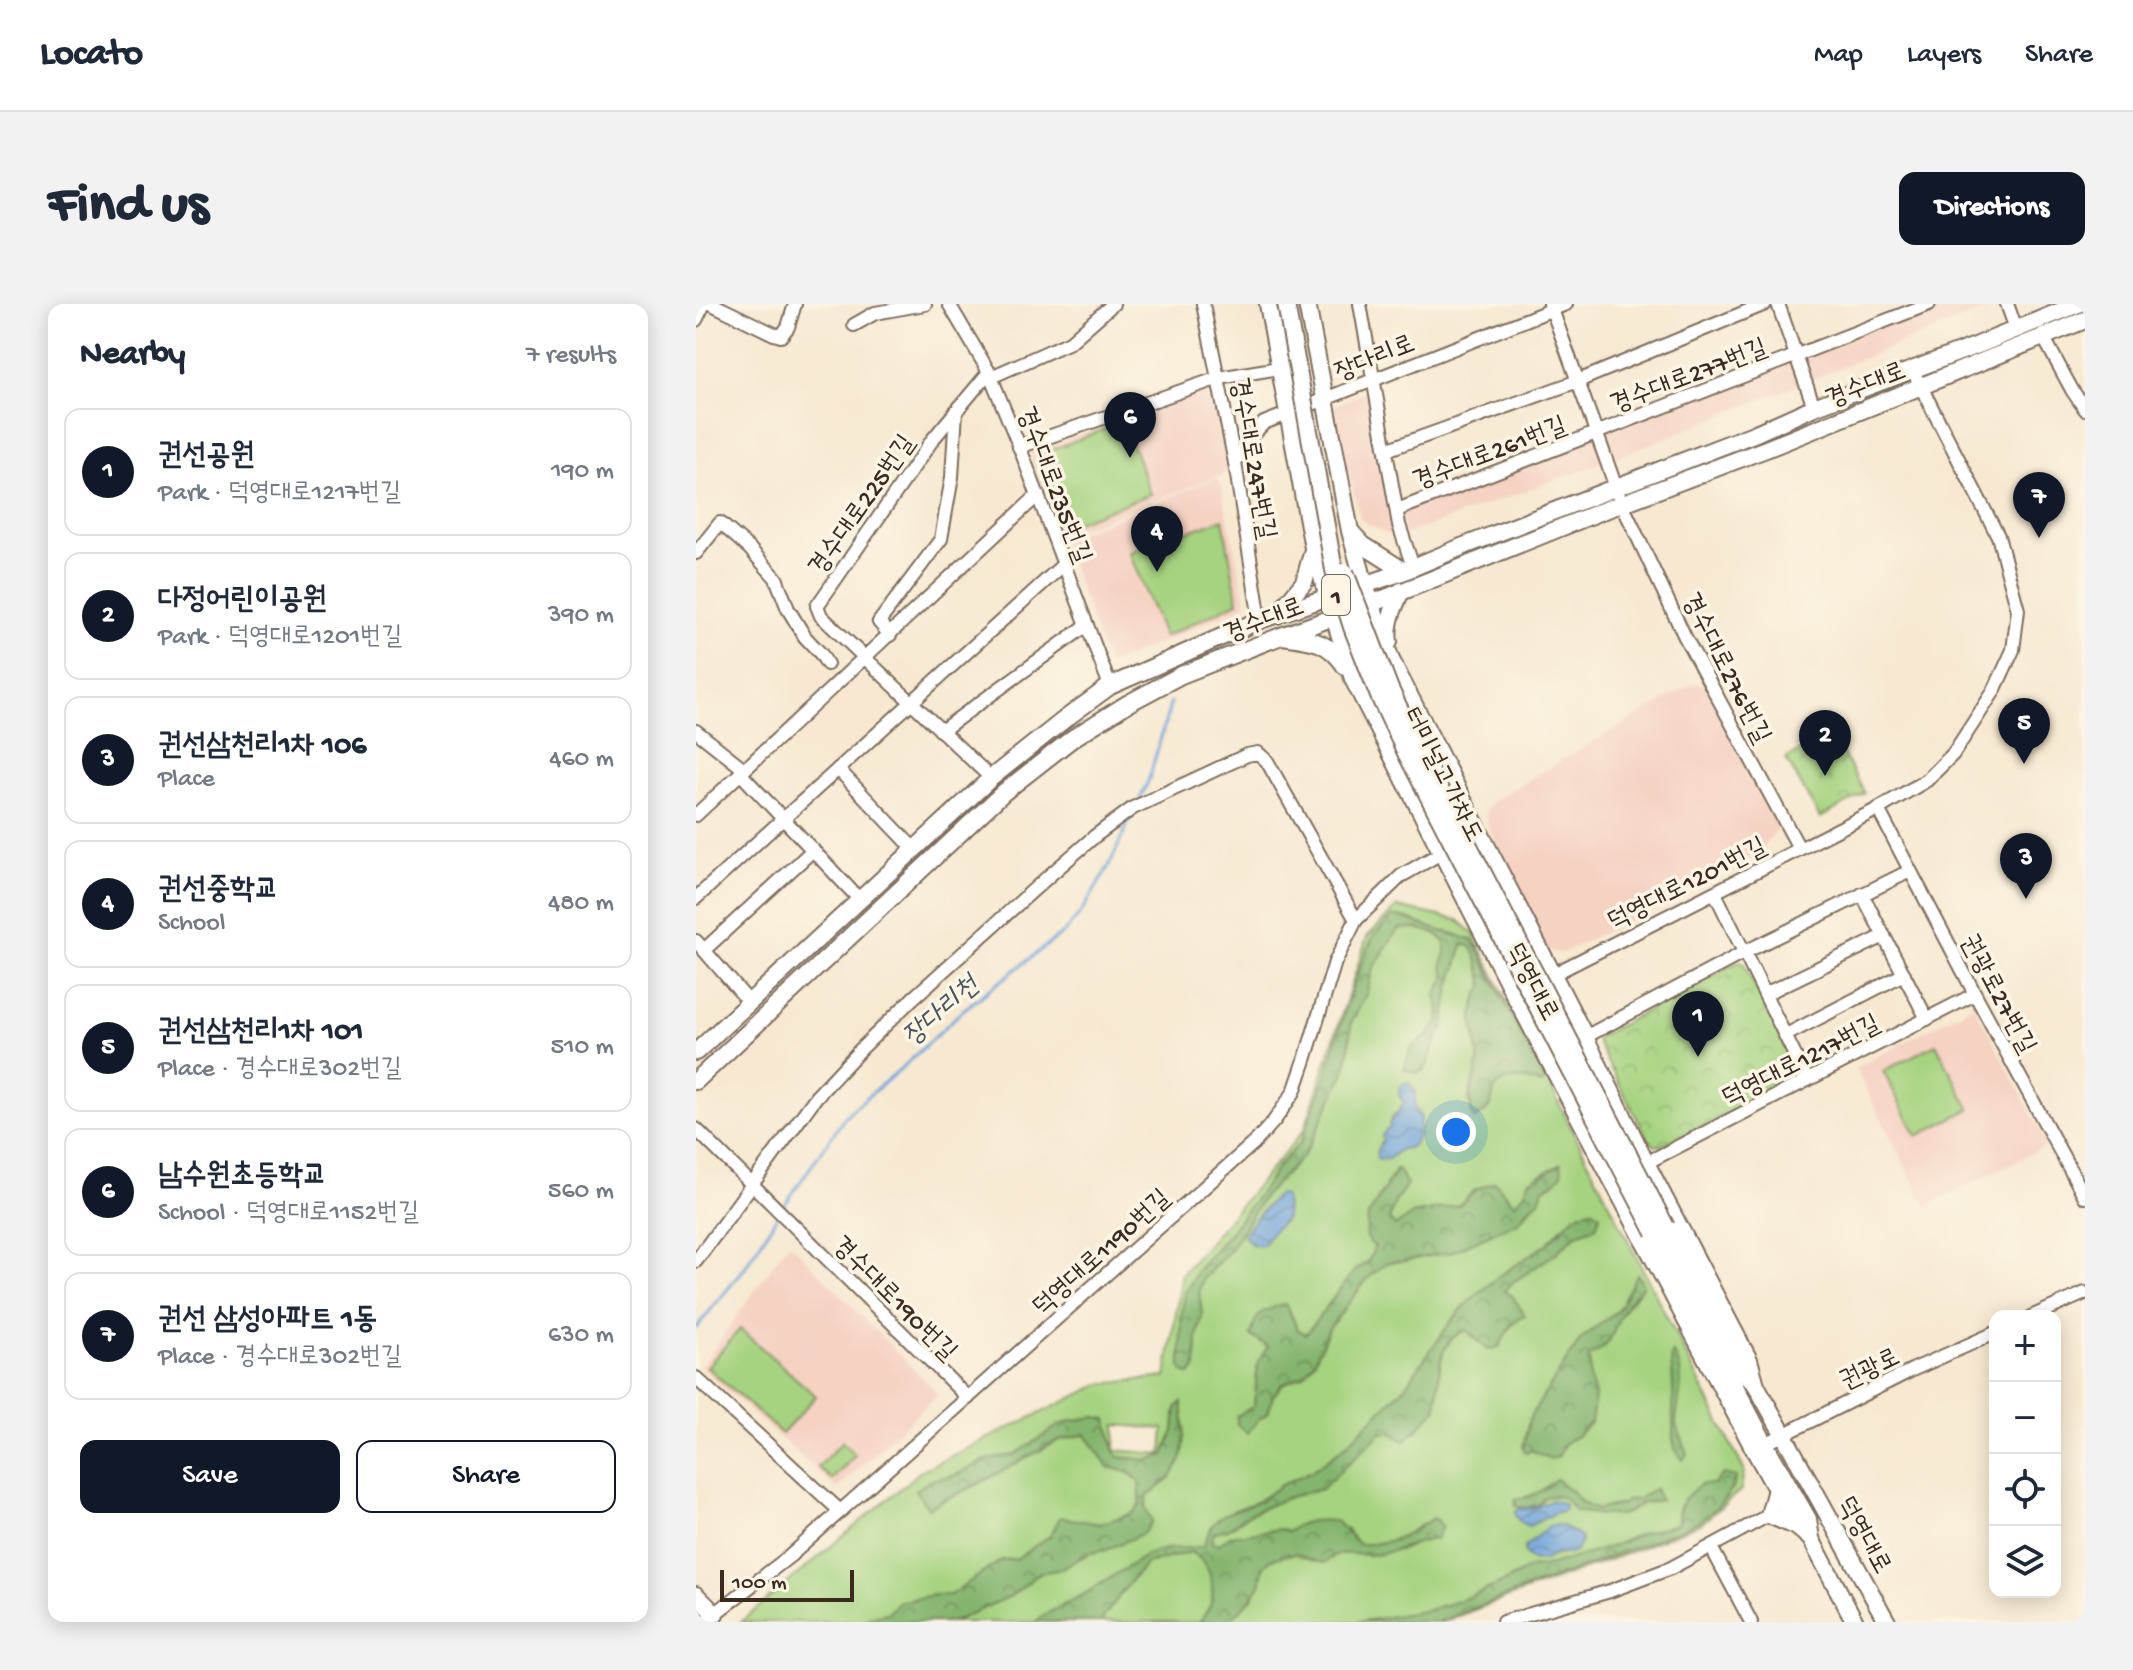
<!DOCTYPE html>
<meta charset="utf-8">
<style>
:root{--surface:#fff;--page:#f2f2f3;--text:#1f2937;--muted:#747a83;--line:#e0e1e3;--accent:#111827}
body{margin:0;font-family:"Gochi Hand","Poor Story",sans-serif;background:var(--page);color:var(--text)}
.controls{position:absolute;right:24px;bottom:24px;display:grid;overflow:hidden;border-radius:16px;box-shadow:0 4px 20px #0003}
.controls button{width:72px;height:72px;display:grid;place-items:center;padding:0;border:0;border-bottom:2px solid var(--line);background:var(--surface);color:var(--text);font:40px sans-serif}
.scale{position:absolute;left:24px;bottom:20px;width:134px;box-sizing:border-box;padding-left:8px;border:4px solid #3b2a1e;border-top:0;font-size:22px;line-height:28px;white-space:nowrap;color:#3b2a1e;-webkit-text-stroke:6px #fcf5e5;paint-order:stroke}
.you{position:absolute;left:760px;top:828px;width:28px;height:28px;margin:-20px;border:6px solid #fff;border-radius:50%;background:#1a73e8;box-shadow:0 0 0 12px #1a73e833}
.badge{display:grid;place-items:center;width:52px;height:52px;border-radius:50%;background:var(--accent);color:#fff;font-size:26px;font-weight:700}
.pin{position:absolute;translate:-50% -66px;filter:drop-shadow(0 2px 4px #0008)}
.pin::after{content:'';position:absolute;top:42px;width:28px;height:24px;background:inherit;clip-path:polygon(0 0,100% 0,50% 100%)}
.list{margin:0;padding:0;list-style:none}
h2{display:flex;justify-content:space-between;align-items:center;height:104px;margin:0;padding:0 32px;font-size:34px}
h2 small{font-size:26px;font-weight:400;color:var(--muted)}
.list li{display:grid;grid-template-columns:52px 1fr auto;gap:24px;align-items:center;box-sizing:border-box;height:128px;margin:0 16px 16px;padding:0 16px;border:2px solid var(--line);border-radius:16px}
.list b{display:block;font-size:30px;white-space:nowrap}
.list p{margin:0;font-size:26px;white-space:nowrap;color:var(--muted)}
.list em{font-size:26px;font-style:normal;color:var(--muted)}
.actions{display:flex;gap:16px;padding:24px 32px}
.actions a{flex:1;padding:18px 0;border:2px solid var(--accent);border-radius:16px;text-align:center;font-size:28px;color:var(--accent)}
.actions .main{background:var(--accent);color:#fff}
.icon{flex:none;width:44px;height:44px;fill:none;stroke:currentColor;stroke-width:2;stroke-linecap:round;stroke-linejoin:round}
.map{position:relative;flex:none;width:1389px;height:1318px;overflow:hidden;border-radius:16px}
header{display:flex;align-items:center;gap:48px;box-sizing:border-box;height:112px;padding:0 40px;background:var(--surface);border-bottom:2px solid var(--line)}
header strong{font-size:38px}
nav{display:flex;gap:44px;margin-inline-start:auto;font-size:28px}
.intro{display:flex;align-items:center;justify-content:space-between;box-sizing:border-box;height:192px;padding:0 48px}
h1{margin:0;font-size:56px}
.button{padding:20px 36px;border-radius:16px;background:var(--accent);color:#fff;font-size:28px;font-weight:700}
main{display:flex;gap:48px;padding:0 48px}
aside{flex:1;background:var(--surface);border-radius:16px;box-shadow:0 4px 20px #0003}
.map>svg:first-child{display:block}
.built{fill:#f5d2c2}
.green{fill:#a6d380;stroke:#707e4f;stroke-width:2;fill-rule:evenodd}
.forest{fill:url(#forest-crowns);stroke:#607046;stroke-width:2}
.park{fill:url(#park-crowns);stroke:#707e4f;stroke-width:2}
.water{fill:url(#water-waves);stroke:#53667c;stroke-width:2}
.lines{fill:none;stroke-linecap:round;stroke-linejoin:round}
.stream{stroke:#6ba2d9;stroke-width:3}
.minor-casing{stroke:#7d6d5d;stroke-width:16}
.major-casing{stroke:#7d6d5d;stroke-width:20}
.minor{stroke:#fff;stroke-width:12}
.major{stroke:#fff;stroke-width:16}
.major-bridge-casing{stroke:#7d6d5d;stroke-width:20;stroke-linecap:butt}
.major-bridge{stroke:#fff;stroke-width:16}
.labels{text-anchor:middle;stroke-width:7;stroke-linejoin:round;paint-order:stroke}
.shield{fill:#fcf5e5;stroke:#75675a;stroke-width:2}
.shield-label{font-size:24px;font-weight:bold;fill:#3b2a1e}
.street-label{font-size:26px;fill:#3b2a1e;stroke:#fcf5e5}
.water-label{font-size:28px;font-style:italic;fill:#4c545f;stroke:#fcf5e5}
</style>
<header>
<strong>Locato</strong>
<nav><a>Map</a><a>Layers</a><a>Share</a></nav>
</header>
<div class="intro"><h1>Find us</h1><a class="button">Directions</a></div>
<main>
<aside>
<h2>Nearby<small>7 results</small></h2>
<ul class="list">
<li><span class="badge">1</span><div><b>권선공원</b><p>Park · 덕영대로1217번길</p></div><em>190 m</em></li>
<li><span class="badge">2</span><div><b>다정어린이공원</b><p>Park · 덕영대로1201번길</p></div><em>390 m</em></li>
<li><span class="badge">3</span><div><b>권선삼천리1차 106</b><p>Place</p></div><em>460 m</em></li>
<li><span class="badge">4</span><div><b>권선중학교</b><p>School</p></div><em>480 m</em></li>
<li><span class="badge">5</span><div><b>권선삼천리1차 101</b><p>Place · 경수대로302번길</p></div><em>510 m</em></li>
<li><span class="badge">6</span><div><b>남수원초등학교</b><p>School · 덕영대로1152번길</p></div><em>560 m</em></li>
<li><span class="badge">7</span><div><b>권선 삼성아파트 1동</b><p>Place · 경수대로302번길</p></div><em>630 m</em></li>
</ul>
<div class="actions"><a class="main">Save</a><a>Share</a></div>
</aside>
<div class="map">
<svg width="1389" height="1318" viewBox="0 0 1389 1318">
<defs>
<pattern id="forest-crowns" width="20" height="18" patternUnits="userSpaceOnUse" patternTransform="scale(2)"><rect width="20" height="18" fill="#84b56e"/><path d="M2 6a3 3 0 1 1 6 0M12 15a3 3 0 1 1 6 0" fill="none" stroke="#6d935a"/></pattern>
<pattern id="park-crowns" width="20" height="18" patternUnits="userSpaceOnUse" patternTransform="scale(2)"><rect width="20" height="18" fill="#a6d380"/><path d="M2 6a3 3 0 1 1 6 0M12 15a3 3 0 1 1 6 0" fill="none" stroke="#90b56e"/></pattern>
<pattern id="water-waves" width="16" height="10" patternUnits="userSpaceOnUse" patternTransform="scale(2)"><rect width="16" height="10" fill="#6ba2d9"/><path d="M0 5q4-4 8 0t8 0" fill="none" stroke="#5984af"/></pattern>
</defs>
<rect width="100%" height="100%" fill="#fcf5e5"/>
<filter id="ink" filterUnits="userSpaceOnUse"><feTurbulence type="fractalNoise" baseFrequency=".0125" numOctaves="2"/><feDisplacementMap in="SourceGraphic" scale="16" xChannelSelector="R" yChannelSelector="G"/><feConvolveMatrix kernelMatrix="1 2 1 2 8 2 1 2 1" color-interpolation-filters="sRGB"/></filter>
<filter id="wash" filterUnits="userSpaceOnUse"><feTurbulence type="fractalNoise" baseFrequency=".006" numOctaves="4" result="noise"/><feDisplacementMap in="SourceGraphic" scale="32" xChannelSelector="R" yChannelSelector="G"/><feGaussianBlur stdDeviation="1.8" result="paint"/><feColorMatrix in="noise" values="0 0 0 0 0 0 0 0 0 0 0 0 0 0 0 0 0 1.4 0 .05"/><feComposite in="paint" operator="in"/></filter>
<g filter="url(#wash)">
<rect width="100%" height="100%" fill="#f7e9d1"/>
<g class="built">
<polygon points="1239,0 1303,0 922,153 708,231 703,207"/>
<polygon points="519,83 534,160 528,170 365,232 332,148"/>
<polygon points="677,84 702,227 694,231 665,216 635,103"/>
<polygon points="521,174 525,181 551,301 412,361 366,236"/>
<polygon points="1002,379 1009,382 1082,524 1063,548 987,590 866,649 857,648 848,643 790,518 790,506 797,497 994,381"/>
<polygon points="1278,701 1352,841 1230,902 1159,764"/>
<polygon points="93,938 242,1090 141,1185 5,1063"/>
</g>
<g class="green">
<polygon points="427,118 455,190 369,222 342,151"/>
<polygon points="527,215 542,298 468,333 433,248"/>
<path d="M701 603 762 616 777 629 1048 1166 1045 1186 1006 1219 927 1251 746 1318H742L900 1259 1002 1218 1023 1201 1037 1185 1040 1173 1018 1180H1005L983 1202 981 1220 947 1229 911 1244 856 1261 834 1264 804 1280 760 1298 728 1307 662 1318H526L539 1311 564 1281 567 1263 575 1255 599 1249 612 1255 640 1250 705 1246 722 1238 740 1233 727 1219C708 1234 686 1241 662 1240L650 1225 592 1228C566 1219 541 1244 515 1239L518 1228 532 1225 555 1209 593 1193 625 1185 686 1128H720L728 1116 740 1106C745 1077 736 1037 771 1026L781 1037 803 1043 810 1030 822 1014 808 987 817 978 859 950 881 930 900 923 904 910 865 924 851 940 802 973 773 997 754 1019 708 1084 647 1144 616 1167 585 1181 562 1197 527 1211 510 1234 508 1243 451 1251 385 1292 352 1309 339 1318H256L315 1292 343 1269 361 1266 394 1249 410 1246 449 1203 452 1191C490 1169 493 1139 485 1099L479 1109 478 1127 468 1151 453 1156 423 1153C414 1143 416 1128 411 1116L399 1113 374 1117 318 1151 290 1156 260 1171 235 1176 232 1204 280 1181 363 1136 390 1130 412 1163 433 1168 443 1177 445 1200 437 1209 404 1220 365 1214 356 1231 320 1255 306 1256 254 1291H237L204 1298 192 1309 174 1313 169 1318H45L226 1166 405 1080 470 1073 486 970 608 826 671 633ZM712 615 741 626 760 630 783 643 848 778 844 780C827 773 812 772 798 785 796 801 794 807 779 815 777 809 774 802 773 797 772 786 781 772 782 760 784 728 766 714 788 681 784 667 783 655 775 642L766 640 762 659 754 683 747 725 741 734 729 766 721 769 709 765 715 744 732 732 743 719 744 704 740 691 750 673C749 669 746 665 747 660 747 656 750 652 750 648 752 625 717 624 702 624L677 664 670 691 655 719 653 745 649 768 615 838 607 852 568 892 533 947 506 976 503 987 506 1011 501 1033 500 1063 485 1062V1015L519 948 572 878 582 862 605 838 630 772 650 702 667 655 678 631ZM719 786V804L725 814 721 834 704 844 693 855 684 840 695 823V814L706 804 708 798 703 791ZM864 860 858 879 847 884C843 899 832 906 822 918L708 957 692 958 672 974 632 1026 619 1056 608 1071 587 1080 577 1092 572 1109 563 1115 541 1112 558 1102 562 1059 573 1041 555 1032 594 1007 602 1026 610 1030 659 966 672 958 679 943 672 912 700 865 711 880 700 896 693 915 699 922 717 910 763 901 779 886 810 890 818 900 829 890 833 877ZM589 893 590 914 587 918 555 940 551 934C561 912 569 907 589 893ZM941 971 942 989C933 998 927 1006 921 1017 910 1037 917 1041 893 1052L894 1075 899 1092 881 1132 870 1138 840 1148 827 1143 834 1113 885 1035 922 1006ZM420 1121 468 1125 466 1150 419 1146ZM860 1175 874 1186 886 1199 900 1206 926 1200 932 1196 942 1195 959 1185 956 1198C941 1198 940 1207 927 1210 913 1213 895 1208 880 1207 876 1202 872 1196 866 1193 860 1190 829 1195 819 1195 836 1194 848 1187 860 1175ZM853 1222 872 1250C857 1249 849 1257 834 1256L828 1248 829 1243Z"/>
<polygon points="1240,740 1274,805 1221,832 1187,767"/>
<polygon points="44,1025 120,1092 86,1130 11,1063"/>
<polygon points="146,1138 159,1151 136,1176 122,1163"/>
<path d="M494 1248C512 1256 518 1275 516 1294 516 1302 508 1312 503 1318H404L436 1275 450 1260Z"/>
</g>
<g class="forest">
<path d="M697 612 712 615 741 626 777 636 849 778 844 780C827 773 812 772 798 785 796 801 793 807 778 815 768 791 780 783 782 760 784 728 767 715 788 681 784 666 783 655 775 642L767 640 754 683 747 725 741 734 729 766 720 769 708 765 715 744 732 732 743 719 744 704 740 691 750 673C749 669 746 665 746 660 747 656 750 652 750 648 752 625 717 623 702 625L677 664 670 691 655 719 653 745 649 768 615 838 607 852 568 892 533 947 506 976 503 987 506 1011 501 1033 500 1064 494 1071 487 1068 485 1062V1015L489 989 502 965 533 929 572 878 582 862 605 838 630 772 650 702 667 655 678 631Z"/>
<path d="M865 860 866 870 858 879 847 884 844 895 832 905 822 918 755 948 708 957 692 958 672 974 632 1026 619 1056 608 1071 586 1080 577 1092 572 1109 563 1115 551 1129 541 1121V1112L558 1102 562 1059 572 1042 555 1032C559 1008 567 1006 589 1000L602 1026 610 1030 659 966 672 958 679 943 670 934 672 912 701 865 711 880 700 896 693 915 699 922 717 910 763 901 779 886 799 878 818 900 828 890 833 877Z"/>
<path d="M896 905 904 910 900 923 880 930 859 950 817 978 808 987 816 992 829 1011C816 1016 809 1031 803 1043L792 1046 771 1026C736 1037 745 1077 740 1106 729 1116 720 1128 708 1137L696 1129 686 1128 625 1185 593 1193 555 1209 532 1225 518 1228 515 1238 523 1240 534 1232 583 1225 592 1228C606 1215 622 1216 640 1217L662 1240C679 1241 699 1238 715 1229 723 1224 729 1218 738 1214L746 1223 740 1234C721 1238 703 1246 684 1250 659 1255 651 1241 628 1259L612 1255 599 1249 575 1255 567 1263 564 1281 555 1295 539 1311 526 1318H503C508 1312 516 1302 516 1294 518 1275 512 1256 494 1248L450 1260 436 1275 404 1318H339L352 1309 385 1292 451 1251 468 1245 507 1243 516 1221 527 1211 563 1197 585 1181 616 1167 647 1144 708 1084 754 1019 773 997 802 973 851 940 879 911Z"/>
<path d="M941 970 947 981C942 989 935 994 930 1002 914 1025 922 1039 893 1052L894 1075 899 1092 895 1118 881 1132 870 1138 862 1153 854 1155 835 1146 830 1149 827 1143 834 1113 885 1035 922 1006Z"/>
<path d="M977 1049C992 1071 981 1095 980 1119 980 1126 985 1130 987 1137 988 1141 988 1145 991 1149L987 1156 979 1145 977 1134V1082L975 1052Z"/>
<path d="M486 1098C490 1141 494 1166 452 1191L449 1203 456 1217 448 1229 410 1246 394 1249 361 1266 343 1269 315 1292 256 1318H169L174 1314 192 1309 204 1298 237 1291H254L306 1256 320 1255 355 1231 364 1213 404 1220 437 1209 445 1200 443 1177 433 1168 412 1163 390 1130 363 1136 280 1181 232 1204 219 1186 235 1176 260 1171 290 1156 318 1151 362 1122 374 1117 399 1113 411 1115C416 1128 414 1143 423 1153L453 1156 468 1151 478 1127 481 1103Z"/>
<path d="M1027 1170 1040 1173C1033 1199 1007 1216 984 1226L742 1318H662L728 1307 760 1298 804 1280 834 1264 856 1261 911 1244 947 1229 981 1220C984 1199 987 1193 1005 1180H1018Z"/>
<path d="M860 1175 874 1186 886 1199 900 1206 926 1200 932 1196 942 1195 959 1185 964 1196 943 1200 932 1208 922 1211H904L880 1207 868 1194 859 1191 849 1193 843 1200 831 1204 820 1202 819 1195C836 1194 848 1187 860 1175Z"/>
</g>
<g class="park">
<polygon points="1135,429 1169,489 1124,514 1090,455"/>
<polygon points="1044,657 1048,660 1103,772 1100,777 967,841 960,842 952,835 902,740 900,734"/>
</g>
<g class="water">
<path d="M712 778 719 787V804L725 814 721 834 719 839 713 844 704 845 693 855 682 856 680 848 687 837 686 832 689 827 695 823 693 821C696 812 704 808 708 798L703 791V783Z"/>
<path d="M583 890 589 893 590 914 577 927 567 941C557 944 554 937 547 931 553 922 575 895 583 890Z"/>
<path d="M856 1196 868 1200 869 1204 866 1208H861L833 1222C826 1219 820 1217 819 1208L822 1205 838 1204Z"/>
<polygon points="860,1221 869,1223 885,1234 885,1238 879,1248 872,1250 860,1250 847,1257 834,1256 828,1248 829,1243 853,1222"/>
</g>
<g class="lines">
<g class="stream">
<polyline points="443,497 453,475 475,398"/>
<polyline points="85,906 151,810 208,762 267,706 368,628 385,609 413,562 436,511"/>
<polyline points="0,1024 48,965 81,912"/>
</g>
</g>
</g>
<g filter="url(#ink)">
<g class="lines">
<g class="minor-casing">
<g id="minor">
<polyline points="16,0 78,30 85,32 92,23 99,0"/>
<polyline points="253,0 293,68 322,139 414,382"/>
<polyline points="507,0 539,159 564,316"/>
<polyline points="664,0 703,221 717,263"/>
<polyline points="854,0 926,200 989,333 1103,544"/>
<polyline points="1082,0 1118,103"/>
<polyline points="1311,0 1320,25"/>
<polyline points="0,16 8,0"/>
<polyline points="158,21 179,9 229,0"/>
<polyline points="1348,34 1376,86 1389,105"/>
<polyline points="293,68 237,135 121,302 125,312 295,474"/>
<polyline points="295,73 374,38 417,0"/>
<polyline points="323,143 523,74 583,64"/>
<polyline points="690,146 882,77 1069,0"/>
<polyline points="539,159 552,135 568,119 870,0"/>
<polyline points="701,206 1233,0"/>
<polyline points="0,249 24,219 53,244 80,274 92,305 109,333 125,350 131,360"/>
<polyline points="194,331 183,318 245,235 256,173 260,107"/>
<polyline points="0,427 48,465"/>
<polyline points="245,427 391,321"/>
<polyline points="142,465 219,546"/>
<polyline points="44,469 164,596"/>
<polyline points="1182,505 1279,690 1389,893"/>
<polyline points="0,511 342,191"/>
<polyline points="1019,589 1111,776"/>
<polyline points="1166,590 1231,715"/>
<polyline points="0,594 368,260"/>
<polyline points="0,637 53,698"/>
<polyline points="8,646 117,546"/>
<polyline points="852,673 1182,505 1231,476 1257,450 1298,387 1317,346 1322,306 1302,232 1221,75"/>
<polyline points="1069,690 1188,632"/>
<polyline points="1090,731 1208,670"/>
<polyline points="889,733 1049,648 1214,567"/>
<polyline points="0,825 272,1094"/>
<polyline points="950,859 1279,690"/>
<polyline points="0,957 120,793 165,745 216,695 354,571 399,532 437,504 551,451 562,449 571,457 660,616"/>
<polyline points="1337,1012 1389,989"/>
<polyline points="0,1074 144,1207"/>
<polyline points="1069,1140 1216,1066 1299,1029"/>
<polyline points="1015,1243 1055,1318"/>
<polyline points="8,1318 94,1252 560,837 578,817 598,788 609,756 639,658 660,616 705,572 745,549"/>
<polyline points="807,1318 914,1287 975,1264 1073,1211"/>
</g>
</g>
<g class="major-casing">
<g id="major">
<polyline points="572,0 617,244 657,375 819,692 1059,1147 1101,1223 1115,1235 1159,1318"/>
<polyline points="611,0 654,227 669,281 695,356 889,733 950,859 1053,1056 1060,1081 1191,1318"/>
<polyline points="655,228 667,241 708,267"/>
<polyline points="581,311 608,278 617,246"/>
<path d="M587 332C615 336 632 336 649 362"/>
<path d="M693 338C690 319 698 304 705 287"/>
<polyline points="0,748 295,474 369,415 414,382 564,316 701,270 768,242 1060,129 1118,103 1282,41 1382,0"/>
<polyline points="0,777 308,488 377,434 431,400 485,371 585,332 675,300 901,209 1070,145 1389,16"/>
<polyline points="970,923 1042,1061 1056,1077"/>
<polyline points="959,929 1069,1140 1112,1215 1115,1235"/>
<polyline points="1080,1185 1073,1211 1101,1223"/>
<polyline points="0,1291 19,1310"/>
</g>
</g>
<use href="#minor" class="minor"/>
<use href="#major" class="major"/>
<g class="major-bridge-casing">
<g id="major-bridge">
<polyline points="590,0 638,266 656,323 683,392 711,451 959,929"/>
<polyline points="649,268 694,385 723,445 970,923"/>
</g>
</g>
<use href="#major-bridge" class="major-bridge"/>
</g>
</g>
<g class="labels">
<rect class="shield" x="626" y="271" width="28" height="40" rx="6"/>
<g class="shield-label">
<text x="640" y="299">1</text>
</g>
<g class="street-label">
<text transform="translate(678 52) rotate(-22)" y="9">장다리로</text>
<text transform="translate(992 70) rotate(-21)" y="9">경수대로277번길</text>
<text transform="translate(1169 79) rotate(-22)" y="9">경수대로</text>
<text transform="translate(793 147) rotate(-21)" y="9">경수대로261번길</text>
<text transform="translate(559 154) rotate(80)" y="9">경수대로247번길</text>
<text transform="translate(360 180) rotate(69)" y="9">경수대로235번길</text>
<text transform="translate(164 200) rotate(-55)" y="9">경수대로225번길</text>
<text transform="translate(567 314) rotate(-21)" y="9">경수대로</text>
<text transform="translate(1032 363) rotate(63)" y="9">경수대로276번길</text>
<text transform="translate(749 470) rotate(63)" y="9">터미널고가차도</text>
<text transform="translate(990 578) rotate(-27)" y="9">덕영대로1201번길</text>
<text transform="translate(838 677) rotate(62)" y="9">덕영대로</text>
<text transform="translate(1304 689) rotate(62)" y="9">권광로27번길</text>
<text transform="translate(1104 755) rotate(-27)" y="9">덕영대로1217번길</text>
<text transform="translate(404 947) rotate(-42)" y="9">덕영대로1190번길</text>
<text transform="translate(200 993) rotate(45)" y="9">경수대로190번길</text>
<text transform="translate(1173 1063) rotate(-26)" y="9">권광로</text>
<text transform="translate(1170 1230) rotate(61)" y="9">덕영대로</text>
</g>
<g class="water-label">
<text transform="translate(243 705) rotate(-41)" y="10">장다리천</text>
</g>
</g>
</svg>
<div class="controls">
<button>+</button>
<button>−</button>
<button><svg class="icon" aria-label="locate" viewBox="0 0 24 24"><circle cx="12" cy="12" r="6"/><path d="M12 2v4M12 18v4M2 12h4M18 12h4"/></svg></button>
<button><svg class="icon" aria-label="layers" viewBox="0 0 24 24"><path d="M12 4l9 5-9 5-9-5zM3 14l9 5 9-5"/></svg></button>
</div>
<div class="scale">100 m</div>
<div class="you"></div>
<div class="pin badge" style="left:1002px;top:753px">1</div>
<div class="pin badge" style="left:1129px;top:472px">2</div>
<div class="pin badge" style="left:1330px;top:595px">3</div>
<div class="pin badge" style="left:461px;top:268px">4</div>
<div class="pin badge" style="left:1328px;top:460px">5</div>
<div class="pin badge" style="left:434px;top:154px">6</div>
<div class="pin badge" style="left:1343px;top:234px">7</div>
</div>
</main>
